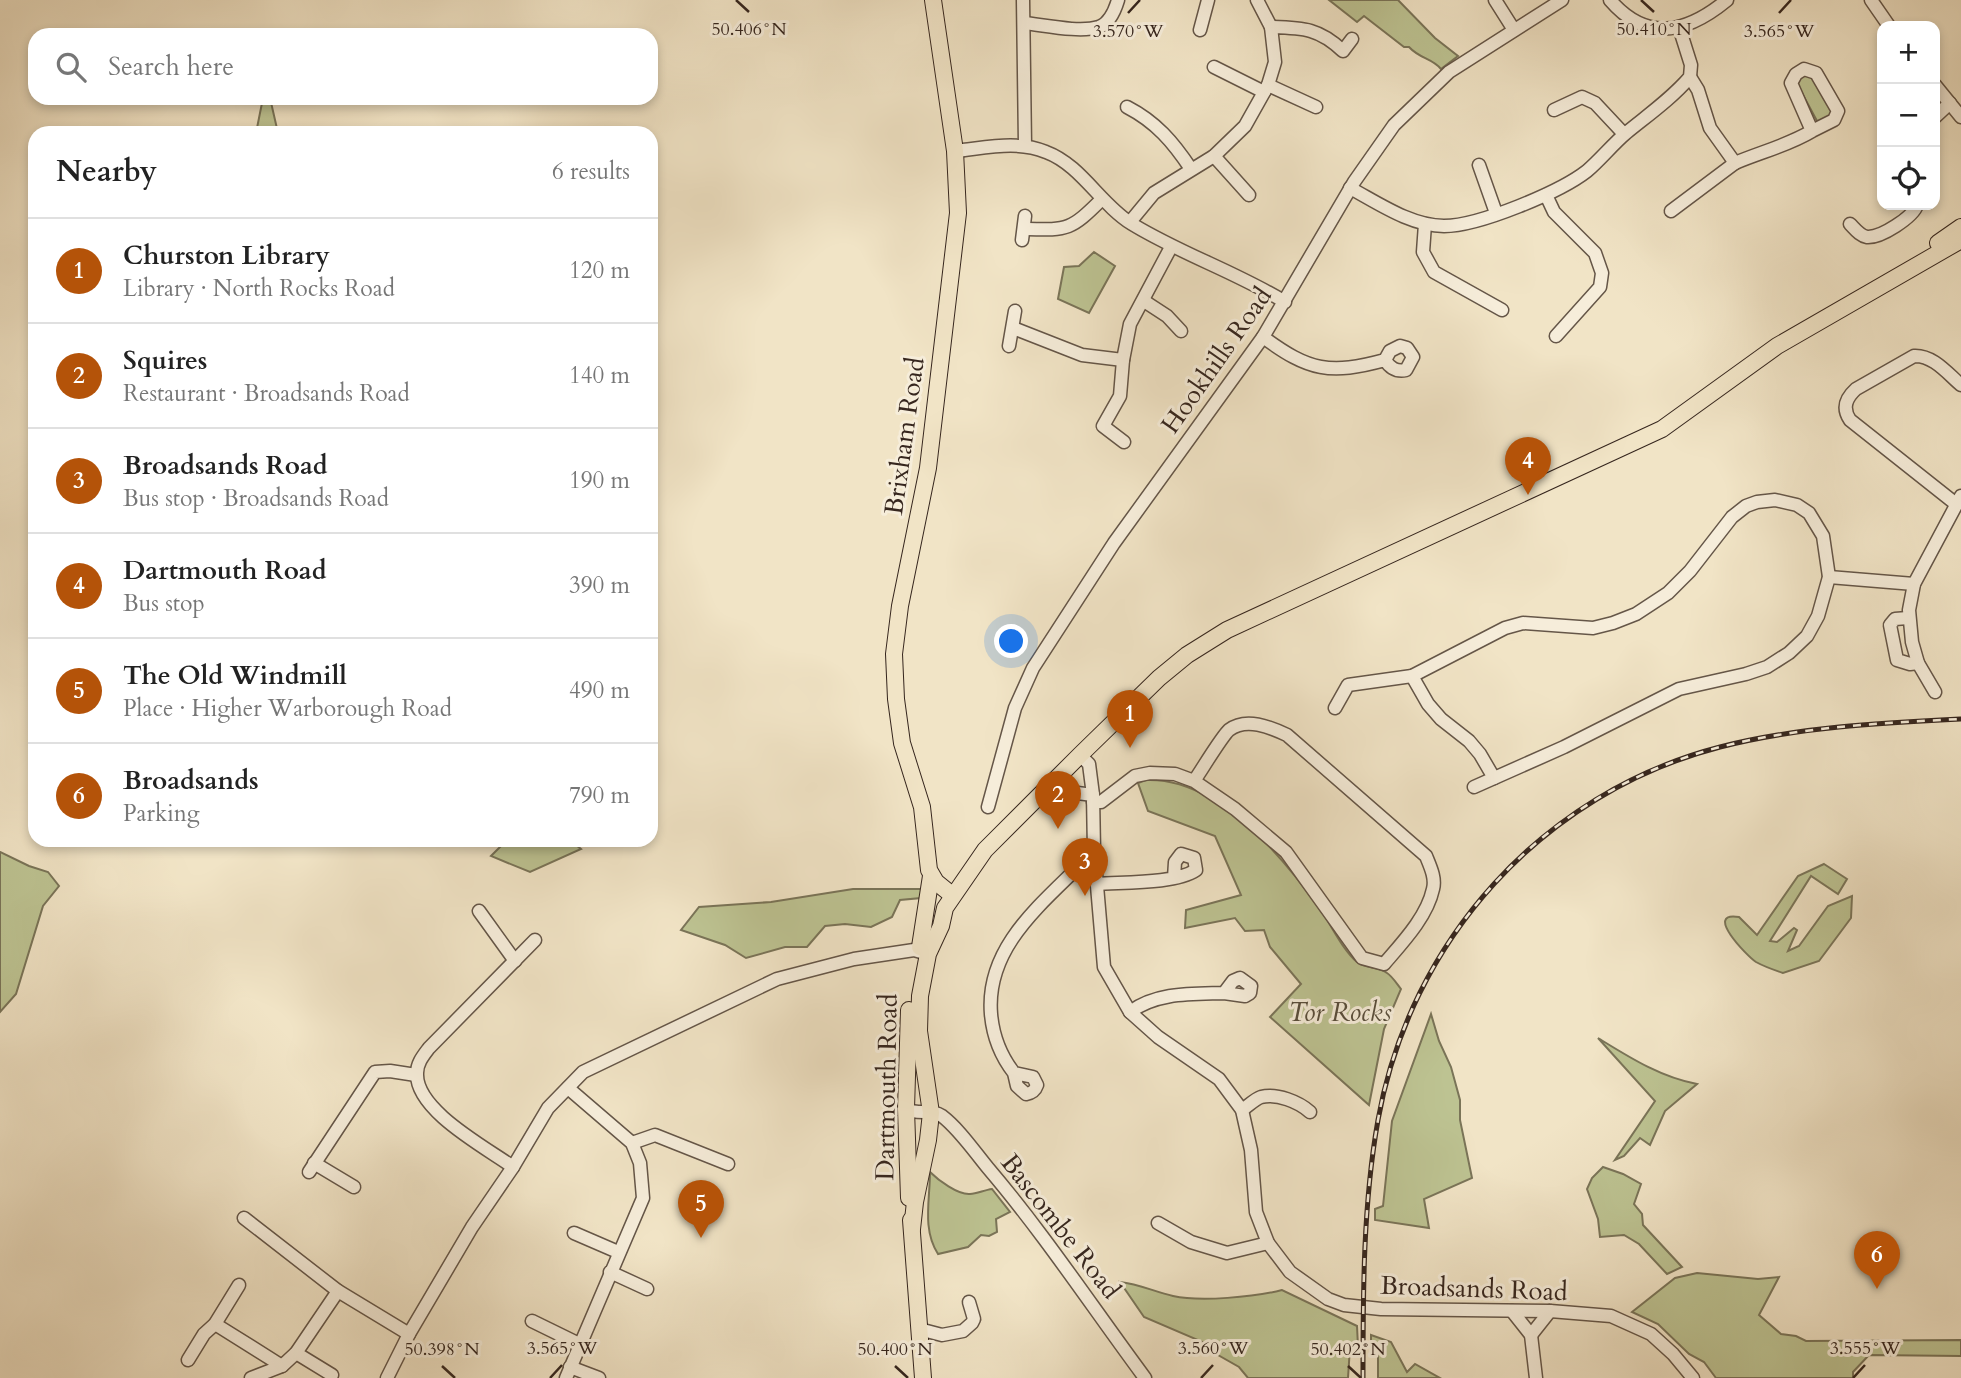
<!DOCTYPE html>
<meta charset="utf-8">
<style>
:root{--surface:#fff;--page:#f2f2f2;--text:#222;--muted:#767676;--line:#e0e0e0;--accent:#b45309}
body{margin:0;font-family:Cardo,serif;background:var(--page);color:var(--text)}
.controls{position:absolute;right:21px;top:21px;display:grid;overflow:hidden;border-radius:14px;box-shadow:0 4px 10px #0003}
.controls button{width:63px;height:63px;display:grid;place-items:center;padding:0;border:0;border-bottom:2px solid var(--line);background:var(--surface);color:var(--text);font:35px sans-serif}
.you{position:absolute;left:1012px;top:642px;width:24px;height:24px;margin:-18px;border:5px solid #fff;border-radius:50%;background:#1a73e8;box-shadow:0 0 0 10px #1a73e833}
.badge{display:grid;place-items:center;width:46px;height:46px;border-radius:50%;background:var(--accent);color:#fff;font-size:23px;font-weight:700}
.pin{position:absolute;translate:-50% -58px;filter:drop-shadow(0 2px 4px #0008)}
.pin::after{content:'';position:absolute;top:37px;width:24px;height:21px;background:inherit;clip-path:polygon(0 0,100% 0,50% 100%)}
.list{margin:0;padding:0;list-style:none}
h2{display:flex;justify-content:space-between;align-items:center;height:91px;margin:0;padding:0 28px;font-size:30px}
h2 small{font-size:23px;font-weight:400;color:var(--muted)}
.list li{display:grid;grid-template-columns:46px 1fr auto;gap:21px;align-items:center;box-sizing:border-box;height:105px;padding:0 28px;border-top:2px solid var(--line)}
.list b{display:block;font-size:26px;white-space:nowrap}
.list p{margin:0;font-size:23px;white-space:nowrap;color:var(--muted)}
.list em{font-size:23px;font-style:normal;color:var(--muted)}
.icon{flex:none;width:38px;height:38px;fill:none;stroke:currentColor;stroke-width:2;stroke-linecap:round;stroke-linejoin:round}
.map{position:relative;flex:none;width:1961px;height:1378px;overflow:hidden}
.search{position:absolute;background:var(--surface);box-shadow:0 4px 10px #0003;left:28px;top:28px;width:630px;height:77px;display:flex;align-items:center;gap:18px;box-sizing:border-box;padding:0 24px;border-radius:21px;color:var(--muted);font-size:26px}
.panel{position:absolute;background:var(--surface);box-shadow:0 4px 10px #0003;left:28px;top:126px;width:630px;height:721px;border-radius:21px}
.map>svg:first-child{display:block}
.green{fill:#bdc392;stroke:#7a7458;stroke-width:2}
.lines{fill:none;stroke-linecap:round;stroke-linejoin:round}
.minor-casing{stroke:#655648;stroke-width:15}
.major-casing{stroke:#36261e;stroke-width:18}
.minor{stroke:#f6edda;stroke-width:12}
.major{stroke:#f1e4c6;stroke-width:16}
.rail-casing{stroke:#36261e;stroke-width:5}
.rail{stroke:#f6edda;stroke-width:2.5;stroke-dasharray:8;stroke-linecap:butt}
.ticks{fill:none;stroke:#36261e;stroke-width:2.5}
.labels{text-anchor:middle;stroke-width:6;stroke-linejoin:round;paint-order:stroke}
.street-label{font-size:26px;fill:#36261e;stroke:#f6edda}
.park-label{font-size:26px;font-style:italic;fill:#584d3b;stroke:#f6edda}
.ticks-label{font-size:18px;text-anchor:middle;fill:#36261e;stroke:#f6edda;stroke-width:6;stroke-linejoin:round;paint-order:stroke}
</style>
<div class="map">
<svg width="1961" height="1378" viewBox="0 0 1961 1378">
<rect width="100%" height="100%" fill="#f1e4c6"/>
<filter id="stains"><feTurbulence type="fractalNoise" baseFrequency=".00286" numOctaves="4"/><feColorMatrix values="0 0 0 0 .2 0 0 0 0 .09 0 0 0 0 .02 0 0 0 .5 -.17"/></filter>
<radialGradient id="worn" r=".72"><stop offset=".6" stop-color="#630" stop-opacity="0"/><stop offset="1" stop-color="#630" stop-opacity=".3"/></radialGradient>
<g class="green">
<path d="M1329 0H1398L1435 38 1458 56 1441 69C1432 58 1420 59 1409 47H1404L1364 16 1357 22Z"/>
<polygon points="1806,74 1812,77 1832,110 1831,115 1823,122 1817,121 1796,82"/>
<polygon points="263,98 270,98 278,133 256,133"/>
<polygon points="1094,252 1115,266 1089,313 1058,299 1064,267 1079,266"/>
<path d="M1146 780C1217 777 1283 857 1320 909 1332 926 1342 949 1357 962 1365 969 1379 966 1387 973 1392 976 1397 984 1401 989L1384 1029 1369 1105 1270 1017 1301 984 1270 947 1264 930 1245 931 1235 918 1185 928 1186 910 1241 895 1215 836 1148 811 1138 783Z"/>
<polygon points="529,843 576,845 581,849 530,872 491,856 503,844"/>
<polygon points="0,852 29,866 48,872 59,886 43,906 16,994 0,1012"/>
<path d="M1824 864 1847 879 1838 894 1811 876 1770 941 1777 942 1794 928 1797 930 1788 951 1799 946 1828 906 1852 896 1851 918 1819 961 1783 973C1774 970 1765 967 1756 962 1747 956 1703 911 1739 917L1757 935 1798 876Z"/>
<polygon points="853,889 921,889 921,898 900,900 892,917 871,927 845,924 825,926 807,947 785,947 746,958 725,945 681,930 699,907 771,902"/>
<polygon points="1431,1014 1439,1041 1451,1067 1460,1100 1460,1120 1472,1178 1424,1199 1429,1228 1375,1220 1375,1209 1383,1206 1392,1121"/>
<path d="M1598 1038C1629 1057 1660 1077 1697 1084L1665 1111 1650 1145 1640 1138 1624 1156 1615 1160 1655 1101Z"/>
<polygon points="1603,1167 1623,1174 1641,1184 1634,1204 1642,1214 1643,1225 1682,1267 1667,1274 1639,1244 1624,1235 1600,1237 1598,1219 1587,1189 1592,1178"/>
<path d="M930 1172C938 1180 958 1195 970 1194 977 1194 984 1190 992 1189L1010 1212 996 1219 997 1232 989 1236 981 1235 968 1247 938 1254C922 1229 930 1200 930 1172Z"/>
<polygon points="1697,1273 1758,1279 1779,1277 1759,1315 1781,1334 1796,1336 1806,1341 1961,1340 1961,1356 1869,1355 1853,1372 1853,1378 1716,1378 1704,1362 1689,1354 1658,1324 1632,1312 1675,1278"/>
<path d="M1120 1282C1139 1284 1155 1292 1173 1296 1200 1302 1255 1297 1282 1290L1357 1326 1358 1347H1350L1348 1378H1248L1239 1367 1218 1355 1205 1343 1144 1317Z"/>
<polygon points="1371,1335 1391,1342 1407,1372 1415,1364 1440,1378 1378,1378 1378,1351 1371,1350"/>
</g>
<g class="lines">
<g class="minor-casing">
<g id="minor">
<polyline points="1023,0 1025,145"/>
<polyline points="1257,0 1271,27"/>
<polyline points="1495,0 1514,30"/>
<path d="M1610 0C1647 43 1687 33 1727 0"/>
<polyline points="1871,0 1889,26"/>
<path d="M1024 23C1044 25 1079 33 1099 27 1110 23 1115 10 1118 0"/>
<polyline points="1200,30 1208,0"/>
<polyline points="1214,67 1264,92"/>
<path d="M1690 77 1698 90 1710 128 1735 163C1761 152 1789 145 1812 131L1791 83 1796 74 1804 69 1816 73 1838 111 1834 120 1812 131"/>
<polyline points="1268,85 1316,107"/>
<polyline points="1935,85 1961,117"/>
<path d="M1127 107C1156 122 1173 142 1191 169"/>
<polyline points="1554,110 1582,97 1595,103 1624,134"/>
<polyline points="1935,117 1950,103"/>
<path d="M955 151C986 148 1017 140 1046 152 1081 165 1100 204 1132 224 1181 254 1236 272 1285 302"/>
<polyline points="1214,156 1249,195"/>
<polyline points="1479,165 1496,213"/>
<path d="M1350 188C1378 203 1411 226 1444 226 1479 226 1560 192 1587 171 1601 159 1612 145 1626 133 1648 115 1671 99 1690 77L1691 65 1679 27"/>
<polyline points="1546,195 1554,212 1595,253 1602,273 1600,287 1556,336"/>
<polyline points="1671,211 1735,163"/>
<path d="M1130 222 1154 193 1214 156 1245 126 1268 85 1275 62 1271 27C1303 28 1319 28 1343 51L1352 39"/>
<polyline points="1425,224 1423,252 1434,272 1502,310"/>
<path d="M1850 224C1855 229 1860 236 1867 237 1881 238 1913 217 1917 205"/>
<path d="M1024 229C1068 230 1070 231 1102 199"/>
<polyline points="1022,240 1025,216"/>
<polyline points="1144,301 1167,316 1181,331"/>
<polyline points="1013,328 1082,355 1123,360"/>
<path d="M1263 337C1309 371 1330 375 1385 360L1390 351 1400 346 1407 348 1413 357 1406 370C1396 372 1390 368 1385 360"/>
<polyline points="1009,346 1015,311"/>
<polyline points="1124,442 1103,426 1120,396 1123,360 1130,324 1171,247"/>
<path d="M1956 504 1850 420C1842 408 1846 398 1856 389L1914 356C1933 355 1947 373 1961 385"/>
<polyline points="1829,577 1914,584"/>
<polyline points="1908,618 1895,619 1890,625 1897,660 1910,664 1918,663"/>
<polyline points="1412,676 1428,704 1441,719 1469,741 1480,754 1494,778"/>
<polyline points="1935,692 1918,663 1912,642 1909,610 1914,584 1961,496"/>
<polyline points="1335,708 1348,685 1412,676 1505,628 1523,623 1593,628 1613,623 1636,614 1668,593 1690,571 1732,517 1746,506 1757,502 1775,500 1797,505 1809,513 1823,536 1829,577 1818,616 1807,636 1789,653 1767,667 1746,674 1679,689 1564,747 1474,787"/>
<polyline points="1080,755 1089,764 1093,795"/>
<polyline points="1046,789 1093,795 1094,851 1104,967 1130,1012 1158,1037 1219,1079 1242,1110 1251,1150 1256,1212 1268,1243 1290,1272 1328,1299 1344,1305 1381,1309 1550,1311 1611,1316 1651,1334 1673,1354 1693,1378"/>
<path d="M1093 802H1101L1135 776 1150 773 1175 774 1194 781 1235 809 1286 852 1362 958 1384 964C1402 943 1427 917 1433 889 1436 878 1430 866 1426 856L1287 735C1270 727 1246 717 1229 730 1222 736 1201 771 1194 781"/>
<polyline points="988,807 1015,708 1033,668 1114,543 1263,337 1354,182 1394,125 1449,72 1562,0"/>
<path d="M1097 884C1124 882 1175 884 1196 870L1194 858 1181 854 1175 862 1174 878"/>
<polyline points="479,911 515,961"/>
<path d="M1130 1012C1157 992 1192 994 1224 993L1233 981 1240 978 1251 986 1250 993 1245 996 1224 993"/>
<path d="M1014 1073 1017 1086 1026 1094C1032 1093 1035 1091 1037 1085L1033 1077 1014 1073C1000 1055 993 1037 991 1014 985 942 1050 898 1094 851"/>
<path d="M906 1109C917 1115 932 1109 942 1116 959 1129 974 1151 988 1168 1045 1235 1093 1308 1145 1378"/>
<path d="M1242 1110C1248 1106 1255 1099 1261 1097 1277 1093 1299 1102 1310 1112"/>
<polyline points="632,1143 655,1135 728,1164"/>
<polyline points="314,1163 354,1187"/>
<path d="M513 1167C485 1147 415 1110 417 1073 417 1063 423 1056 429 1048L535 940"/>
<polyline points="309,1172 375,1072 390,1071 416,1075"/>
<polyline points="244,1218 338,1291 409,1334"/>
<polyline points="1158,1223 1191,1242 1227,1253 1268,1243"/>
<polyline points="574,1233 618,1252"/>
<polyline points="610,1272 647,1289"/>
<polyline points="1512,1311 1531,1335 1536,1378"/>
<polyline points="532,1321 579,1344"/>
<polyline points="215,1324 282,1366"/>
<polyline points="919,1329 942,1335 963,1331 972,1323 974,1319 969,1302"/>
<polyline points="1531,1335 1550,1311"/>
<polyline points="296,1353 332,1375"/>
<polyline points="188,1360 204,1334 215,1324 239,1285"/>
<polyline points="570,1367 599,1378"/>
<polyline points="251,1378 282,1366 296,1353 338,1291"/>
<polyline points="387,1378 409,1334 472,1227 513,1167 548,1108 583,1072 777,979 854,959 914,950 928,954"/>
<polyline points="566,1378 643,1198 640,1163 632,1143 568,1088"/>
</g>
</g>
<g class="major-casing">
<g id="major">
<polyline points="933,0 955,151 958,213 928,468 900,606 894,654 896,699 902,743 922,807 929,870 936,882 952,895"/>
<polyline points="1938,243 1961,227"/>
<polyline points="920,947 931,876"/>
<polyline points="909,1010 906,1109 909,1198"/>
<polyline points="911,1220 923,1378"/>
<polyline points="912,1229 915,1202 928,1140 931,1113 919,1031 920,996 928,954 941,926 945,908 985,850 1080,755 1159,678 1187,655 1227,630 1662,429 1777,346 1961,240"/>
</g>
</g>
<use href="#minor" class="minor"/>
<use href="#major" class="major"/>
<g class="rail-casing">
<path id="rail" d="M1363 1378C1363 1293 1363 1204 1378 1120 1410 941 1542 793 1720 747 1798 727 1880 723 1961 719"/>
</g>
<use href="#rail" class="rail"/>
</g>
<path class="ticks" d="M736 0 749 12M1641 0 1654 12M1128 13 1140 0M1779 13 1791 0M442 1366 455 1378M895 1366 908 1378M1348 1366 1361 1378M550 1378 562 1365M1201 1378 1213 1365M1853 1378 1865 1365"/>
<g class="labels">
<g class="street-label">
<text transform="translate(1216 360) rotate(-55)" y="9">Hookhills Road</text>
<text transform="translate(904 436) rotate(-82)" y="9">Brixham Road</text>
<text transform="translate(886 1087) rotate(-89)" y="9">Dartmouth Road</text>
<text transform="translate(1061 1226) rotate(52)" y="9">Bascombe Road</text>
<text transform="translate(1474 1288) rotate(2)" y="9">Broadsands Road</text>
</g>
<g class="park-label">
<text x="1340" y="1021">Tor Rocks</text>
</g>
</g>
<g class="ticks-label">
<text x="749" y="35">50.406°N</text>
<text x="1654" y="35">50.410°N</text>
<text x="1128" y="37">3.570°W</text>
<text x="1779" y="37">3.565°W</text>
<text x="562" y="1354">3.565°W</text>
<text x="1213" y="1354">3.560°W</text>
<text x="1865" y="1354">3.555°W</text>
<text x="442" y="1355">50.398°N</text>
<text x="895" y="1355">50.400°N</text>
<text x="1348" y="1355">50.402°N</text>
</g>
<rect width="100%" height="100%" filter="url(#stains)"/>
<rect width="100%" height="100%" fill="url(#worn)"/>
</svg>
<div class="controls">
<button>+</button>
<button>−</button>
<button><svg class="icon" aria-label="locate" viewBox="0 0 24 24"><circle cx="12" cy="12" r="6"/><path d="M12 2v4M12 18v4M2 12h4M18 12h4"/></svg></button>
</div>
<div class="you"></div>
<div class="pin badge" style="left:1130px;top:748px">1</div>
<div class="pin badge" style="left:1058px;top:829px">2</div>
<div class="pin badge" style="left:1085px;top:896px">3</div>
<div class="pin badge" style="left:1528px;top:495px">4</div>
<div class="pin badge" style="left:701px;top:1238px">5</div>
<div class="pin badge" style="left:1877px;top:1289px">6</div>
<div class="search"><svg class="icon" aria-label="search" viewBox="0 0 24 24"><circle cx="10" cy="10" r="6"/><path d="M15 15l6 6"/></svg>Search here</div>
<section class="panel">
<h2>Nearby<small>6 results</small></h2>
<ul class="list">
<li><span class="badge">1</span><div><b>Churston Library</b><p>Library · North Rocks Road</p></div><em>120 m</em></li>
<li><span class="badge">2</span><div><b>Squires</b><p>Restaurant · Broadsands Road</p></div><em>140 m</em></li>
<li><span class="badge">3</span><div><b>Broadsands Road</b><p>Bus stop · Broadsands Road</p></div><em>190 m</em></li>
<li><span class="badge">4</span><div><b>Dartmouth Road</b><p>Bus stop</p></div><em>390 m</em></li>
<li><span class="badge">5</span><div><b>The Old Windmill</b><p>Place · Higher Warborough Road</p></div><em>490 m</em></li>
<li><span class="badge">6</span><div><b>Broadsands</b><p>Parking</p></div><em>790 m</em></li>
</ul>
</section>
</div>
